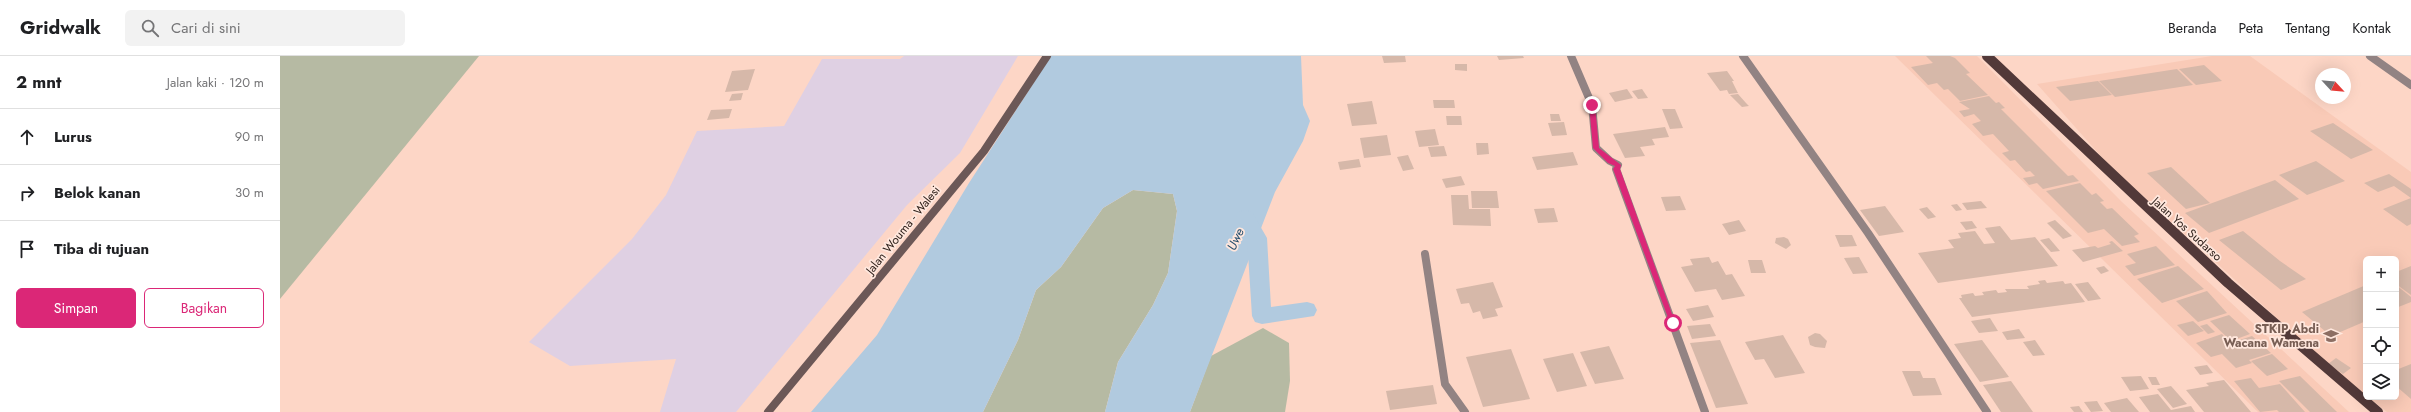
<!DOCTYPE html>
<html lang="id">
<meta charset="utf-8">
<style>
:root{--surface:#fff;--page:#f2f2f2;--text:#202124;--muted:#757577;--line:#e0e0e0;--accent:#db2777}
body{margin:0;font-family:Jost,sans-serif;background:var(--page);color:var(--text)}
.controls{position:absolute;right:12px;bottom:12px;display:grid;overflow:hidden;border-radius:6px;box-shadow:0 4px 16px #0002}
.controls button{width:36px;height:36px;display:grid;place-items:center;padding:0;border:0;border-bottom:1px solid var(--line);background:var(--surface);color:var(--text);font:20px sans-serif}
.compass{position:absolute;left:2035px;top:12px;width:36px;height:36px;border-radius:50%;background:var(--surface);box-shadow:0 4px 16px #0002;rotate:116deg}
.stop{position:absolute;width:12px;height:12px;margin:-9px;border:3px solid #db2777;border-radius:50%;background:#fff}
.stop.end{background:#db2777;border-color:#fff;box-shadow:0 1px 4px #0008}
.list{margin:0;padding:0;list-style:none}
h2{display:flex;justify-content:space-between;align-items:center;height:52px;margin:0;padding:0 16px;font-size:17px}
h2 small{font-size:13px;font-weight:400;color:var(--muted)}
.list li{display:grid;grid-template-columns:26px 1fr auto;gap:12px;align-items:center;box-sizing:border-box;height:56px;padding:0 16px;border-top:1px solid var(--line)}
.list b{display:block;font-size:15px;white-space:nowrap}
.list em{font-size:13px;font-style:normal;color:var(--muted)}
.actions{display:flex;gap:8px;padding:12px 16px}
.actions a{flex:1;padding:9px 0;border:1px solid var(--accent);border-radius:6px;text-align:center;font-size:14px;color:var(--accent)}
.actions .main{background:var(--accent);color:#fff}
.icon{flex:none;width:22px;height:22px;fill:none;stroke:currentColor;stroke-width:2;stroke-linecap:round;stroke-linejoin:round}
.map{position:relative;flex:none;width:2131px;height:356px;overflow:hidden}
header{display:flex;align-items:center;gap:24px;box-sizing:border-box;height:56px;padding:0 20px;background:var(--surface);border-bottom:1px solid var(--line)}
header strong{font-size:19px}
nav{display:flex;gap:22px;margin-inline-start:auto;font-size:14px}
.search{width:280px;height:36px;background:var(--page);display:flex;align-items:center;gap:10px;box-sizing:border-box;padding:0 14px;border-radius:6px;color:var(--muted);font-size:15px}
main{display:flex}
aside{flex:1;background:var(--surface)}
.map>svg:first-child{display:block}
.built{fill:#f9cab7}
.industrial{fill:#dfd0e3}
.green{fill:#b6baa3}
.water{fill:#b1cadf}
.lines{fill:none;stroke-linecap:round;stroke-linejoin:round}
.canal{fill:#b1cadf;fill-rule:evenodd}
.building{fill:#d6b8a9}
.lane{stroke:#928383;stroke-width:8}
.street{stroke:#928383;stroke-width:8}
.secondary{stroke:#6c5857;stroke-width:8}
.primary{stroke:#523939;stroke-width:10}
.route{fill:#db2777}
.labels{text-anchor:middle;stroke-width:3.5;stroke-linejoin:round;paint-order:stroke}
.street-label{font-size:12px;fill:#2b1d17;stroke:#ffe7dd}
.education-label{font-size:12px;font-weight:bold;fill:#785e54;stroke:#ffe7dd;text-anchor:end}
.water-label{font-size:13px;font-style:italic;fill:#27506f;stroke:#ffe7dd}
</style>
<header>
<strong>Gridwalk</strong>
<div class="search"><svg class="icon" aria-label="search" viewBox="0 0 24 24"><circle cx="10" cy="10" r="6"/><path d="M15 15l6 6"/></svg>Cari di sini</div>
<nav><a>Beranda</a><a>Peta</a><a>Tentang</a><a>Kontak</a></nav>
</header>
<main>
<aside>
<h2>2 mnt<small>Jalan kaki · 120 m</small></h2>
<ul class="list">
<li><svg class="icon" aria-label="ahead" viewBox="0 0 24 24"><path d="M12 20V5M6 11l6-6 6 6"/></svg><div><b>Lurus</b></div><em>90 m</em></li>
<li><svg class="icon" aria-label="right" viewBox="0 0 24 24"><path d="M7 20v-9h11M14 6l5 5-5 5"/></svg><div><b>Belok kanan</b></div><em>30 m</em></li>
<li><svg class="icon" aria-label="arrive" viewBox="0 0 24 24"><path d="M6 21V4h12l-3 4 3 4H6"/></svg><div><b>Tiba di tujuan</b></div></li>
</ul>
<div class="actions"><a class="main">Simpan</a><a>Bagikan</a></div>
</aside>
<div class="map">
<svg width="2131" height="356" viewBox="0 0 2131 356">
<rect width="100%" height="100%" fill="#fdd6c6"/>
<g class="built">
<polygon points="1615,0 1697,0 1842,146 2069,356 1978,356"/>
<polygon points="1932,0 1970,0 2131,116 2131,356 2107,356 2088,341 2116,341 2116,203 2086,203 2086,339 2046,307 1827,107 1757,28"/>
</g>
<polygon class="industrial" points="624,0 738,0 680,97 627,149 456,356 380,356 396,303 290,310 249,286 352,183 386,139 417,75 504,70 542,3 620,3"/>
<g class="green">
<polygon points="0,0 199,0 0,243"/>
<polygon points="853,134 893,138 897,155 888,217 873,249 838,306 825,356 703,356 738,284 756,234 781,211 823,152"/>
<polygon points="983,272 1009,287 1010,325 1005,356 910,356 931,300"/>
</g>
<polygon class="water" points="771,0 1021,0 1023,49 1030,65 1023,85 995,136 910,356 825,356 838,306 873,249 888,217 897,155 893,138 853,134 823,152 781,211 756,234 738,284 703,356 531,356 597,279 689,127"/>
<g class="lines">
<polygon class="canal" points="965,154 972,156 987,182 991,251 1027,246 1034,248 1037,254 1034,260 982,268 975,266 972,260 967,182 956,161 958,156"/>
</g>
<g class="building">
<polygon points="1102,0 1125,0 1126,6 1104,7"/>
<polygon points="1217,0 1243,0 1244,2 1219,4"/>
<polygon points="1646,0 1670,0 1675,2 1690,17 1686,18 1708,39 1680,45 1668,33 1664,34 1657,27 1648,29 1631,11 1653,7"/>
<polygon points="1175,8 1187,8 1187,15 1175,14"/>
<polygon points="1924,9 1942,25 1916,29 1899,13"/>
<polygon points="475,13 468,34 445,36 452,15"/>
<polygon points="1897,13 1913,29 1835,41 1819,25"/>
<polygon points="1447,15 1454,25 1452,25 1458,37 1449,38 1447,34 1440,35 1427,17"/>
<polygon points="1818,25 1832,39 1790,45 1776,31"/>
<polygon points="1347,33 1353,42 1335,46 1329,37"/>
<polygon points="1362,33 1368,42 1358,43 1352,35"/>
<polygon points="463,37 461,44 449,45 452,38"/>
<polygon points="1458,38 1466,47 1469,50 1462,51 1450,39"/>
<polygon points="1709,40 1716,47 1719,46 1725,52 1721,53 1788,120 1793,119 1799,125 1763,133 1757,127 1749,129 1743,122 1755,120 1750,115 1746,116 1735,104 1730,105 1722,97 1729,95 1713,78 1703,80 1692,68 1701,65 1694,58 1684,61 1679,55 1690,53 1679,46"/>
<polygon points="1153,44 1174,44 1175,52 1154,52"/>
<polygon points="1092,45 1097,68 1072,70 1067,48"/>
<polygon points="452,53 449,62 427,64 431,54"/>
<polygon points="1382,53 1395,53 1403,72 1390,73"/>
<polygon points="1270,58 1279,58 1281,65 1271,65"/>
<polygon points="1166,60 1181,60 1182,69 1167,69"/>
<polygon points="1284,66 1287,79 1272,80 1268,67"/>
<polygon points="2053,67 2093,94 2071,103 2030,75"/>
<polygon points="1385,71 1389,81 1372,83 1375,89 1360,91 1365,100 1345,102 1333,78"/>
<polygon points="1155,73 1159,89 1139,91 1135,75"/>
<polygon points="1107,79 1111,99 1084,102 1080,82"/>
<polygon points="1196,87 1208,87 1209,98 1197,99"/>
<polygon points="1164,90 1167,100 1151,101 1148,91"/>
<polygon points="1293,96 1298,109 1257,114 1252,101"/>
<polygon points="1128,99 1134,113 1123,115 1117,101"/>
<polygon points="1079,103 1081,111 1060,114 1058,106"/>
<polygon points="2036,105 2065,125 2027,139 1999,119"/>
<polygon points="1891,111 1930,147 1906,153 1867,117"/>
<polygon points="2109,118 2131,133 2131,168 2127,170 2103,153 2131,142 2114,130 2098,136 2084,127"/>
<polygon points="1181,120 1185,129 1166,132 1162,123"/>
<polygon points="1995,124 2019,143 1929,177 1905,157"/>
<polygon points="1800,127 1812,139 1816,137 1824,145 1820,146 1827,153 1832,152 1859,178 1854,180 1860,186 1842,190 1824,173 1808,177 1766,135"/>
<polygon points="1191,135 1217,135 1219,152 1192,152"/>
<polygon points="1171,139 1188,139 1189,153 1210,153 1211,170 1173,169"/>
<polygon points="1400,140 1406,154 1386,155 1381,141"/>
<polygon points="1701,145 1707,152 1687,154 1682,147"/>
<polygon points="1677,148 1682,154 1676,155 1671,149"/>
<polygon points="1605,150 1624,176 1599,180 1580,154"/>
<polygon points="1647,151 1656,161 1648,163 1639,153"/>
<polygon points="1274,152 1278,166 1258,167 1254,153"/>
<polygon points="1459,164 1466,175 1449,179 1442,168"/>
<polygon points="1775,164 1792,180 1783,183 1767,167"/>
<polygon points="1692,165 1697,172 1686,174 1680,166"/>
<polygon points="1720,170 1731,184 1755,181 1778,210 1658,227 1638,197 1674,192 1668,184 1681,182 1678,177 1695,175 1704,188 1715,187 1705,172"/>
<polygon points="1963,175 2000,205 2026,223 2001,234 1939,184"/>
<polygon points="1555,179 1572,179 1577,190 1560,191"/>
<polygon points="1504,181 1508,183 1511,189 1506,193 1495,187 1496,182"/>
<polygon points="1769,182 1780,195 1771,196 1760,184"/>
<polygon points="1832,185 1843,195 1803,206 1792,194 1815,190 1818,192 1831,188 1829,186"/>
<polygon points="1876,190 1895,209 1854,220 1845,210 1856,207 1847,198"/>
<polygon points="1429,201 1432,207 1438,205 1446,219 1452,218 1465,240 1442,244 1436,233 1415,236 1401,211 1413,209 1410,203"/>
<polygon points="1579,201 1588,217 1573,218 1564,202"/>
<polygon points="1468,204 1482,204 1486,217 1471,217"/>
<polygon points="1824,210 1829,215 1821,218 1816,212"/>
<polygon points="1898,210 1924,233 1882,247 1857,223"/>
<polygon points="2131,210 2131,239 2116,228 2116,216"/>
<polygon points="1765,224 1767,227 1783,225 1785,228 1791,227 1805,246 1692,261 1679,242 1682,242 1681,239 1693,237 1695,240 1704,239 1702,236 1716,234 1718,237 1727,236 1725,233 1749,233 1747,230 1760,228 1758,225"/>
<polygon points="1213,226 1223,251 1215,253 1218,260 1203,263 1200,255 1193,257 1189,247 1181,248 1176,233"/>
<polygon points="1808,226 1821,243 1808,245 1795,228"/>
<polygon points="2086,229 2086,265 2051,280 2022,256"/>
<polygon points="2116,229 2131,241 2131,246 2116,252"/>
<polygon points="1927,235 1947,257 1918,266 1896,245"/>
<polygon points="1428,249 1434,261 1413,265 1406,253"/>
<polygon points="1949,259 1970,278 1951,285 1930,265"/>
<polygon points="1710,262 1718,275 1699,277 1691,265"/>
<polygon points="1913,265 1924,275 1908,280 1897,269"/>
<polygon points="1430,268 1436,280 1412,283 1407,270"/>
<polygon points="1927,268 1935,276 1928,278 1920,270"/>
<polygon points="1739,273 1745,282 1727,284 1722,276"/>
<polygon points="1535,277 1540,278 1547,285 1545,292 1535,291 1530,289 1528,281"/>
<polygon points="1942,278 1950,287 1972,280 1991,297 1969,304 1972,307 1956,312 1942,298 1931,301 1916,287"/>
<polygon points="1503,279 1525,317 1495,322 1484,303 1475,304 1465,286"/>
<polygon points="1440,284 1468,348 1436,352 1410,287"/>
<polygon points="1702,284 1729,321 1700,326 1674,288"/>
<polygon points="1755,284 1765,299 1753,300 1743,286"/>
<polygon points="1329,290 1344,323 1315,328 1300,296"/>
<polygon points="1231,293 1250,343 1203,351 1186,301"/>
<polygon points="1293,297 1307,330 1277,336 1263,303"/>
<polygon points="1992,298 2008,313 1987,320 1971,305"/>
<polygon points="2056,302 2071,312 2063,318 2048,308"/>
<polygon points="2131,308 2131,343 2116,330 2116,314"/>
<polygon points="1927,309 1933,317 1920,319 1914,311"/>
<polygon points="1622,315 1640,315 1643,322 1655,322 1662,339 1633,340"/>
<polygon points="1861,320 1869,333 1850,335 1841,321"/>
<polygon points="2020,320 2057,356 2030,356 1999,325"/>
<polygon points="1868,321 1876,321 1880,329 1872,329"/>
<polygon points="1971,322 1979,332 2000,328 2025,356 1999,356 1997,354 1980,356 1954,325"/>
<polygon points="1944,324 1971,356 1924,356 1906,334 1929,330 1926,327"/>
<polygon points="1731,325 1753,356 1721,356 1703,329"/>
<polygon points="1153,329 1157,348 1110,354 1106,335"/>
<polygon points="1891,330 1907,348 1893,352 1877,333"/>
<polygon points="1878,338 1891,354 1911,350 1915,356 1870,356 1859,341"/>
<polygon points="1847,342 1859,356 1831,356 1824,347"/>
<polygon points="1817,345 1823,355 1811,356 1804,346"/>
<polygon points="1799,350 1803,356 1794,356 1790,351"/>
</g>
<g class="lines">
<polyline class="lane" points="2090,0 2131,29"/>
<g class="street">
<polyline points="1291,0 1312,49 1316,92 1330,105 1338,109 1336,113 1425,356"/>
<polyline points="1463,0 1588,177 1707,356"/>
<polyline points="1145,198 1165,328 1185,356"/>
</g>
<polyline class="secondary" points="488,356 704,95 767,0"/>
<polyline class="primary" points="1707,0 1948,227 2098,356"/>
</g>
<polygon class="route" points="1312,47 1315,49 1319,92 1341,109 1340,113 1396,269 1390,267 1333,113 1335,110 1328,107 1313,92 1309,49"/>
<defs>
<g id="university-bare" transform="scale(1.2)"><path d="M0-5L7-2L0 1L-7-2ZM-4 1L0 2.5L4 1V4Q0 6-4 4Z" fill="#8d6e63" stroke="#ffe7dd" stroke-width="2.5" paint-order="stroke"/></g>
</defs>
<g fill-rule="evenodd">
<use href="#university-bare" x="2051" y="280"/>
</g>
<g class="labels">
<g class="street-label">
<text transform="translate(1907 173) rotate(42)" y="4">Jalan Yos Sudarso</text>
<text transform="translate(623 174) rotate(-51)" y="4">Jalan Wouma - Walesi</text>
</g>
<g class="education-label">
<text x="2039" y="277">STKIP Abdi<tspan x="2039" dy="14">Wacana Wamena</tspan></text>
</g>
<g class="water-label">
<text transform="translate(955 183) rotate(-65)" y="5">Uwe</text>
</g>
</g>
</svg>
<div class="controls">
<button>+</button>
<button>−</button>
<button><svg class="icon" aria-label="locate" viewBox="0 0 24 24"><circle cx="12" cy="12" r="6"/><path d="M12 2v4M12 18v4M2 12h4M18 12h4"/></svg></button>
<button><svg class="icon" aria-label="layers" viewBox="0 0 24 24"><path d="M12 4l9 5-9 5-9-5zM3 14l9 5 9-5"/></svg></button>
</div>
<svg class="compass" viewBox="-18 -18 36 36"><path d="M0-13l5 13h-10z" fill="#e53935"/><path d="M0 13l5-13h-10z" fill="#757577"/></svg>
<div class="stop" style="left:1393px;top:267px"></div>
<div class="stop end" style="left:1312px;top:49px"></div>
</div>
</main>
